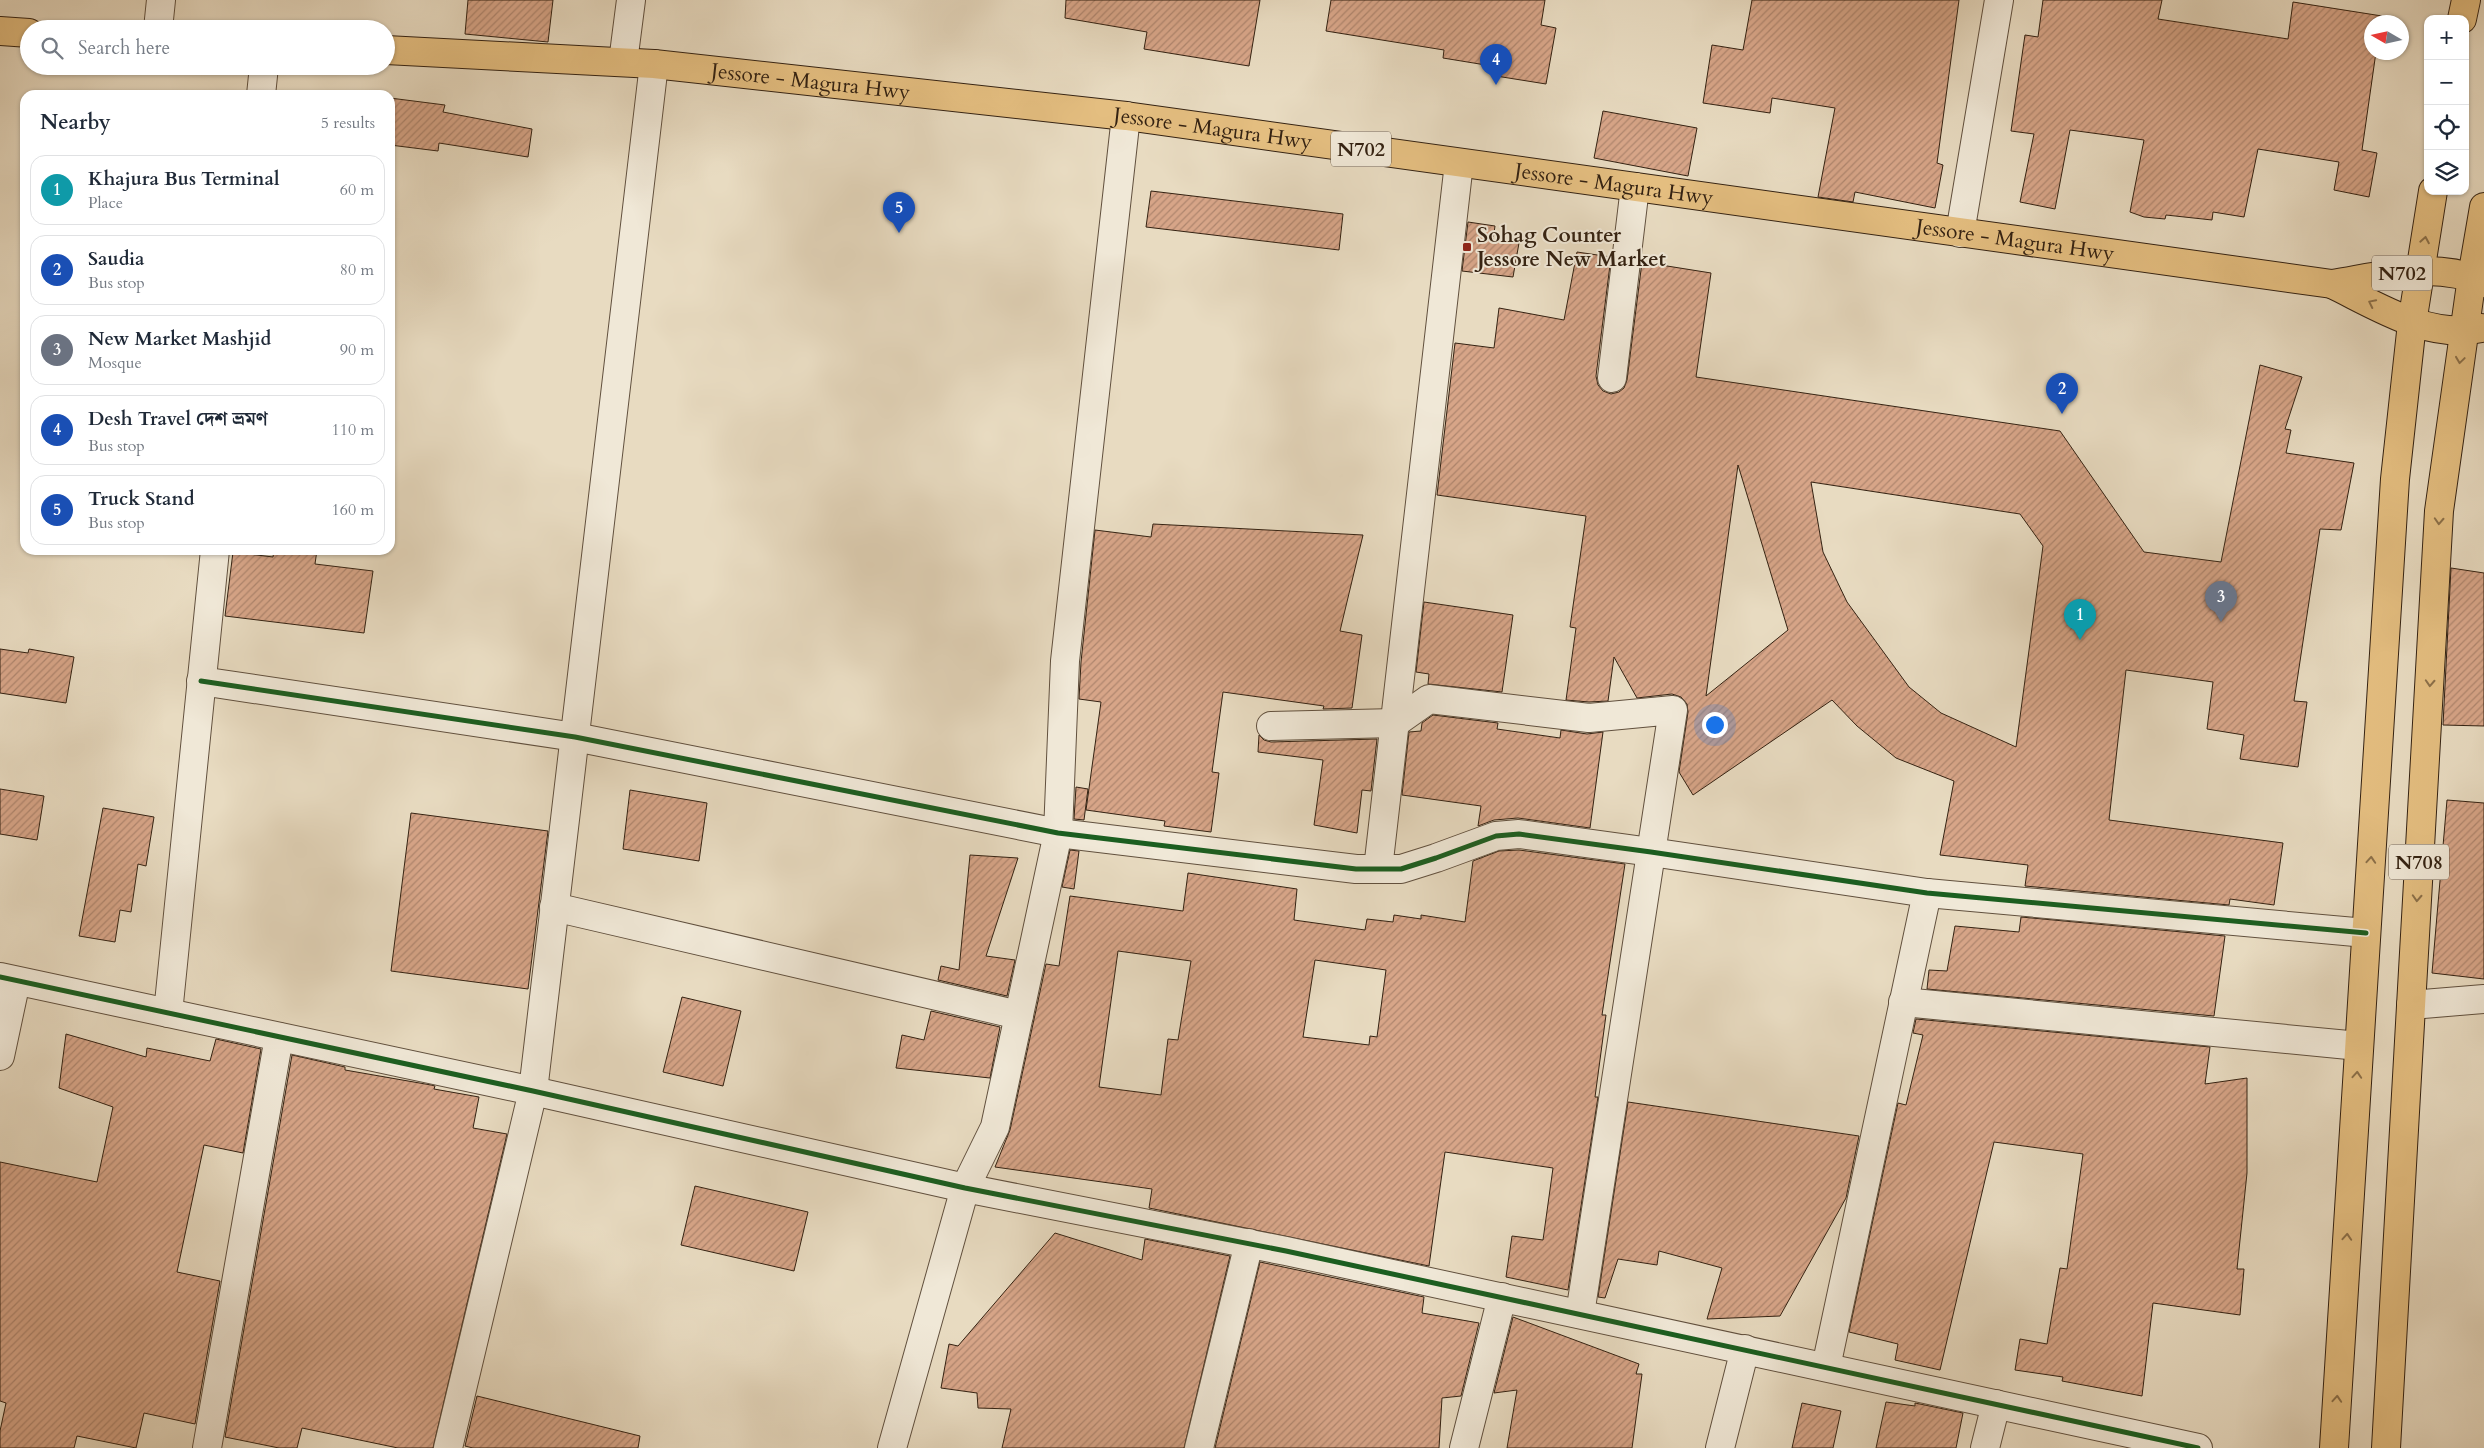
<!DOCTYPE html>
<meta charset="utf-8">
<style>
:root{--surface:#fff;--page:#f2f2f3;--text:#1f2937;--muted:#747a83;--line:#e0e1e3;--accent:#8f2418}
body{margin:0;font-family:Cardo,"Noto Serif Bengali",serif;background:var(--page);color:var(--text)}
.controls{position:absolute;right:15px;top:15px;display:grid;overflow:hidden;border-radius:10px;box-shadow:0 1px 4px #0004}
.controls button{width:45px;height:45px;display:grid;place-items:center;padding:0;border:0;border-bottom:1px solid var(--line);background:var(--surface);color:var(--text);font:25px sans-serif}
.compass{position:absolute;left:2364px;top:15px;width:45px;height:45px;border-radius:50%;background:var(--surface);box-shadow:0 1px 4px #0004;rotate:279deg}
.you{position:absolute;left:1714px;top:724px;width:18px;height:18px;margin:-12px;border:4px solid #fff;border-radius:50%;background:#1a73e8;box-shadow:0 0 0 8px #1a73e833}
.badge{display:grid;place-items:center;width:32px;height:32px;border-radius:50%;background:var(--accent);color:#fff;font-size:16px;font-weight:700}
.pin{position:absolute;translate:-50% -41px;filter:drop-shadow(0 1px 2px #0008)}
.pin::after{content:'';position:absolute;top:26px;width:18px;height:15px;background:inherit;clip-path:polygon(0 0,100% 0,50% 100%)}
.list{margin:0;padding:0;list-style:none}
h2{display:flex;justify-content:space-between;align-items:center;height:65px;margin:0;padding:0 20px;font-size:21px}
h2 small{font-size:16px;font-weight:400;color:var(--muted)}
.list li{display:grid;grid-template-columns:32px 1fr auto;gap:15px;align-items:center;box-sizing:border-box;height:70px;margin:0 10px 10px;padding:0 10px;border:1px solid var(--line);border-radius:15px}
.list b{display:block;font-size:19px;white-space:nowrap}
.list p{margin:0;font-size:16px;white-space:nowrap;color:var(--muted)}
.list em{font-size:16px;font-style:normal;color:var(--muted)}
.icon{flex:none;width:28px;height:28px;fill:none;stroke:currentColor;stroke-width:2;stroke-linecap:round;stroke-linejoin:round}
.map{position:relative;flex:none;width:2484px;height:1448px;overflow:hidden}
.search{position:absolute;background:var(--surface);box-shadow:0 1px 4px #0004;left:20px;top:20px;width:375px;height:55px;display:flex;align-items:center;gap:12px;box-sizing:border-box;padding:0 18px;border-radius:28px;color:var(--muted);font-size:19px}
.panel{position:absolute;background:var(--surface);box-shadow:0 1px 4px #0004;left:20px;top:90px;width:375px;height:465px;border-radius:15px}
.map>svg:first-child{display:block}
.building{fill:url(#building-hatch);stroke:#342212;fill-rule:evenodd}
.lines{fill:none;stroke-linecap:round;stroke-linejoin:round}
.street-casing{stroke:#61503e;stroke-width:30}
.highway-casing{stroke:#342212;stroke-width:30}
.street{stroke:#f0e8d7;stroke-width:28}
.highway{stroke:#e4be80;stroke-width:28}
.cycleway-casing{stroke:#f0e8d7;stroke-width:8}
.cycleway{stroke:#1b5e20;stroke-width:5}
.oneway{stroke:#8c7049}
.poi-dot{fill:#8f2418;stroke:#f0e8d7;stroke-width:2}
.labels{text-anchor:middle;stroke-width:4;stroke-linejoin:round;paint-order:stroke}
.shield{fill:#f0e8d7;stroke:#6c5d4d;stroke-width:1}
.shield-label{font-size:20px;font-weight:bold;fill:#342212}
.street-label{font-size:21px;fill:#342212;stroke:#f0e8d7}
.poi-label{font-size:21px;font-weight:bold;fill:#342212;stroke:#f0e8d7;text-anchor:start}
</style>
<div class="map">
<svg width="2484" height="1448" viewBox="0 0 2484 1448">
<defs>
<pattern id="building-hatch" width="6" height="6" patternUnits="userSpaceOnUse" patternTransform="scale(1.25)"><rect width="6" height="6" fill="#d7a588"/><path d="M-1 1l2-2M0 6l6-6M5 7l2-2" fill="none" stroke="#af866e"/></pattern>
</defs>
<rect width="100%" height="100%" fill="#e8dbc1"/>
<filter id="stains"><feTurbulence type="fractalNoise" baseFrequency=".004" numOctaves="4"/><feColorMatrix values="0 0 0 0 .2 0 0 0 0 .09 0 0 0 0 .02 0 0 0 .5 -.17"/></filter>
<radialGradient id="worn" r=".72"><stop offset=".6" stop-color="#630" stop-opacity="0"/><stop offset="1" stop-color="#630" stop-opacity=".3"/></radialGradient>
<g class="building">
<polygon points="468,0 553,0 548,42 465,34"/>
<polygon points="1066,0 1260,0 1249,66 1144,49 1147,32 1065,18"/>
<polygon points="1331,0 1545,0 1541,25 1556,28 1546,84 1496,76 1498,67 1443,58 1444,50 1326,31"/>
<polygon points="1752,0 1959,0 1937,163 1943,165 1935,208 1855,192 1853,202 1818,197 1835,108 1772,98 1770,113 1703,103 1712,45 1743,50"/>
<polygon points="2043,0 2162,0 2158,19 2288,39 2293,2 2382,16 2381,22 2372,22 2372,52 2376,52 2362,150 2377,153 2369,197 2334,190 2339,162 2258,149 2244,217 2213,212 2212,220 2166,215 2165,219 2144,217 2130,212 2144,140 2070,130 2055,209 2020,202 2034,134 2011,131 2025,35 2038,37"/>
<polygon points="390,98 445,105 443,112 532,129 528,157 439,143 438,151 390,145"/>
<polygon points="1603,111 1697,128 1688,176 1594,158"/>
<polygon points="1151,191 1343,214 1339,250 1146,227"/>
<polygon points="1468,222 1495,226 1493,240 1519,243 1513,277 1462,271"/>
<path d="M1577 252 1611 257 1596 376 1598 385 1603 391 1611 394 1619 392 1624 388 1627 380 1642 262 1711 273 1696 377 2060 431 2144 552 2221 562 2260 365 2302 377 2285 429 2291 430 2286 453 2354 463 2341 530 2320 529 2294 701 2307 702 2298 767 2240 759 2244 735 2207 729 2213 682 2126 670 2109 820 2283 843 2274 905 2230 899 2229 905 2025 886 2028 865 1940 855 1954 781 1896 758 1857 726 1832 700 1693 795 1679 772 1688 712 1687 704 1681 697 1672 694 1637 698 1614 657 1608 701 1589 702 1566 700 1576 628 1570 627 1586 516 1437 495 1455 343 1494 348 1499 308 1564 320ZM1738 465 1788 630 1706 696ZM1811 482 2020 514 2043 546 2016 747 1941 713 1909 687 1847 602 1823 552Z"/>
<polygon points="1153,524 1363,535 1340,631 1362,635 1352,708 1323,709 1324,706 1223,692 1212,772 1219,773 1211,832 1164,826 1165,821 1086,810 1101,702 1079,699 1081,662 1095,530 1151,537"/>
<polygon points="274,550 317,550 315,564 373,571 364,633 225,616 233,552 273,557"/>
<polygon points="2451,568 2484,573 2484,726 2443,725"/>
<polygon points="1424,602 1513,615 1502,692 1428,684 1429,674 1416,672"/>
<polygon points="0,649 28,653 29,649 74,657 66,703 0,693"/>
<polygon points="1433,715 1498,723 1497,729 1560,738 1561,730 1587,734 1603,732 1590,828 1518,818 1494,820 1478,826 1481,806 1402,795 1409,732 1421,731 1422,723"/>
<polygon points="1259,735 1264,740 1271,742 1377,739 1371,791 1362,790 1357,833 1314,825 1323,760 1258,752"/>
<polygon points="1076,787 1088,789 1084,820 1074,819"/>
<polygon points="0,789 44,796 37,840 0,834"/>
<polygon points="630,790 707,803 699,861 623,849"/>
<polygon points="2447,800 2484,803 2484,979 2432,973"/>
<polygon points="103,808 154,817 146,866 138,864 131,912 120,910 115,942 79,936"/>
<polygon points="411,813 548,831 528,989 391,971"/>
<polygon points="1070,850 1079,851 1074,889 1062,887"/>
<path d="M1519 850 1625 864 1602 1015H1606L1595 1097H1598L1568 1290 1506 1277 1512 1236 1543 1240 1553 1168 1445 1152 1429 1266 1149 1208 1152 1189 995 1167 1010 1130 1046 964 1059 966 1070 896 1183 911 1188 873 1297 889 1294 920 1365 930 1367 919 1393 922 1394 915 1421 919V915L1465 922 1473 861 1499 851ZM1118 951 1191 961 1178 1040 1168 1039 1161 1095 1099 1087ZM1315 960 1386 970 1377 1037 1370 1036 1369 1045 1303 1037Z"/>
<polygon points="970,855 1018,858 986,956 1015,960 1007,996 938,980 941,966 959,970"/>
<polygon points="2021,917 2225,936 2214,1016 1927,989 1929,970 1947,971 1955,926 2019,932"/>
<polygon points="682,997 741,1011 723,1086 663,1072"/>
<polygon points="931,1011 1000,1027 990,1078 896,1068 902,1035 924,1040"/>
<polygon points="1916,1019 2210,1047 2205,1084 2247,1078 2247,1173 2237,1269 2244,1269 2240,1315 2153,1303 2142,1396 2062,1381 2063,1377 2015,1370 2020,1339 2047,1344 2060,1268 2067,1269 2083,1154 1994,1142 1940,1370 1895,1360 1898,1344 1849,1332 1898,1103 1906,1105 1923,1035 1913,1033"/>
<polygon points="66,1034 146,1057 147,1048 210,1061 216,1039 261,1049 243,1153 204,1145 177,1272 220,1281 195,1424 144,1413 136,1448 77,1436 74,1448 0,1448 0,1431 6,1403 0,1401 0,1162 97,1182 113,1107 59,1088"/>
<polygon points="292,1055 345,1067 345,1070 431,1085 435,1086 434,1089 479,1097 473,1128 507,1134 433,1448 398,1448 302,1428 297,1448 279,1448 225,1437"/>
<polygon points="1628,1102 1859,1136 1846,1198 1780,1316 1707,1319 1722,1268 1659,1251 1657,1265 1618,1259 1605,1298 1598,1297"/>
<polygon points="695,1186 808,1212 794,1271 681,1245"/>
<polygon points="1055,1233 1142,1260 1145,1239 1230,1256 1184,1448 1002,1448 1011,1409 978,1408 977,1393 941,1388 949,1344 958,1346"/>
<polygon points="1260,1262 1424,1297 1422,1313 1479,1323 1461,1396 1442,1398 1439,1448 1215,1448"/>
<polygon points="1513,1317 1639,1364 1636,1374 1642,1374 1632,1448 1507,1448 1517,1390 1494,1393"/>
<polygon points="477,1396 640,1436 638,1448 473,1448 465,1446"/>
<polygon points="1886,1402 1915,1406 1915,1403 1963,1413 1956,1448 1876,1448"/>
<polygon points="1802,1403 1841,1411 1833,1448 1792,1448"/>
</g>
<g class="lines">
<g class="street-casing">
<g id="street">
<polyline points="158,29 161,0"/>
<polyline points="623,62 631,0"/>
<polyline points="261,95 264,66"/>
<polyline points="1960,233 1999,0"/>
<polyline points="1612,378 1635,187"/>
<polyline points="201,681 575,737 1058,833 1356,869 1401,869 1436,858 1496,836 1519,834 1651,852 1927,893 2366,933"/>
<polyline points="1271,726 1395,723 1429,699 1589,718 1673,710 1580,1314"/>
<polyline points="1378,869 1459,163"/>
<polyline points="554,907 1019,1015"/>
<polyline points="0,977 533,1091 965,1188 1286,1251 2198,1448"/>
<polyline points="1903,1002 2359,1046"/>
<polyline points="2411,1005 2484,999"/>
<polyline points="168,1013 215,550"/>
<polyline points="0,1056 16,981"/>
<polyline points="1826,1367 1927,893"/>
<polyline points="207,1448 279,1037"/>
<polyline points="448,1448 533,1091 654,64"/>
<polyline points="892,1448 965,1188 995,1127 1058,833 1065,661 1126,116"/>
<polyline points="1199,1448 1249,1243"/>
<polyline points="1464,1448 1502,1297"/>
<polyline points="1720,1448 1745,1349"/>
<polyline points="1985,1448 1996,1404"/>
</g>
</g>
<g class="highway-casing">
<g id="highway">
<polyline points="2462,19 2466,0"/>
<polyline points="0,31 29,33"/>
<path id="s1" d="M386 50 654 64 1126 116 2332 284C2382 276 2436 260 2484 283"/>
<path d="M2332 284C2377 306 2429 340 2481 328"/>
<polyline points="2334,1448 2395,479 2412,323 2433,191"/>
<polyline points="2386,1448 2439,511 2472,277 2484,207"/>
</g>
</g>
<use href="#street" class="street"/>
<use href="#highway" class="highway"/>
<g class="cycleway-casing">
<g id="cycleway">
<polyline points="201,681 575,737 1058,833 1356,869 1401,869 1436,858 1496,836 1519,834 1651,852 1927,893 2366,933"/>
<polyline points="0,977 533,1091 965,1188 1286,1251 2198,1448"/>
</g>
</g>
<use href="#cycleway" class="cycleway"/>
</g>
<defs><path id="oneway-chevron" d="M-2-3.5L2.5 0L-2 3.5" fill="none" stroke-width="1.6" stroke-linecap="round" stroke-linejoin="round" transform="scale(1.25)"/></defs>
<g class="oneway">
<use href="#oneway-chevron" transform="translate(2425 240) rotate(-80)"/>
<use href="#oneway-chevron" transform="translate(2372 303) rotate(-154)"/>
<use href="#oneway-chevron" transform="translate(2460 360) rotate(98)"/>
<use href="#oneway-chevron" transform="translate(2439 521) rotate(93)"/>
<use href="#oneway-chevron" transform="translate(2430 683) rotate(93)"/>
<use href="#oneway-chevron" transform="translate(2371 860) rotate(-86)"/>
<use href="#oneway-chevron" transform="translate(2417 898) rotate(93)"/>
<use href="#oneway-chevron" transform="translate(2357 1075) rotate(-86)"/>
<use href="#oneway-chevron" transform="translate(2347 1237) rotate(-86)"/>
<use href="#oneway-chevron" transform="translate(2337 1399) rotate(-86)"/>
</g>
<rect class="poi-dot" x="1462" y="242" width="10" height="10" rx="2.5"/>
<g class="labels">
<g class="shield">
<rect x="1331" y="131.5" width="60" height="35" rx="4"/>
<rect x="2372" y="255.5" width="60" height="35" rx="4"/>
<rect x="2389" y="844.5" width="60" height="35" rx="4"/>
</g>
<g class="shield-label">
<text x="1361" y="156">N702</text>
<text x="2402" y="280">N702</text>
<text x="2419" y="869">N708</text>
</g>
<g class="street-label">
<text dy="7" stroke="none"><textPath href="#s1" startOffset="426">Jessore - Magura Hwy</textPath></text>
<text dy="7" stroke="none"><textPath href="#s1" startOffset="831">Jessore - Magura Hwy</textPath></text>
<text dy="7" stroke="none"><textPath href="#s1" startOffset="1236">Jessore - Magura Hwy</textPath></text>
<text dy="7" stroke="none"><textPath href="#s1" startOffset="1641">Jessore - Magura Hwy</textPath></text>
</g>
<g class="poi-label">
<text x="1477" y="242">Sohag Counter<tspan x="1477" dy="24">Jessore New Market</tspan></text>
</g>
</g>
<rect width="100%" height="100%" filter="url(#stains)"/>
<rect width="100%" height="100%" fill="url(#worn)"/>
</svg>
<div class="controls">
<button>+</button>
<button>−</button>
<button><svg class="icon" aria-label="locate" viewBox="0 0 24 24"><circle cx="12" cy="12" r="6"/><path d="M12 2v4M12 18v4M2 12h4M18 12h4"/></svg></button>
<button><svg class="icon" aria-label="layers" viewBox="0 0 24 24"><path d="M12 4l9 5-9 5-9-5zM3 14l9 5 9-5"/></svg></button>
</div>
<svg class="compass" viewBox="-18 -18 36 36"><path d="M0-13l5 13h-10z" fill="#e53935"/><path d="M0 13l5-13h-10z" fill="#747a83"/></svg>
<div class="you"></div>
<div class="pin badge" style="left:2080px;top:640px;background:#0f9aa8">1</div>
<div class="pin badge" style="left:2062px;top:414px;background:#1a4fb4">2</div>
<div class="pin badge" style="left:2221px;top:622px;background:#6b7280">3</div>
<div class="pin badge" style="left:1496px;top:85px;background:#1a4fb4">4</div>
<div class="pin badge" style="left:899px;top:233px;background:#1a4fb4">5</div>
<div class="search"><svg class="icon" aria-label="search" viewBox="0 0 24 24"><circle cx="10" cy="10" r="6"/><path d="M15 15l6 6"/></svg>Search here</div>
<section class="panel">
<h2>Nearby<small>5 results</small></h2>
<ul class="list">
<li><span class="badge" style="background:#0f9aa8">1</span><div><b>Khajura Bus Terminal</b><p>Place</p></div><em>60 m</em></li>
<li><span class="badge" style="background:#1a4fb4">2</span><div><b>Saudia</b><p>Bus stop</p></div><em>80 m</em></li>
<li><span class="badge" style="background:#6b7280">3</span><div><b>New Market Mashjid</b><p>Mosque</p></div><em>90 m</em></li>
<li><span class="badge" style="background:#1a4fb4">4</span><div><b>Desh Travel দেশ ভ্রমণ</b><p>Bus stop</p></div><em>110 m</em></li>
<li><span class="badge" style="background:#1a4fb4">5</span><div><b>Truck Stand</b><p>Bus stop</p></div><em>160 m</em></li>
</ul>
</section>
</div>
